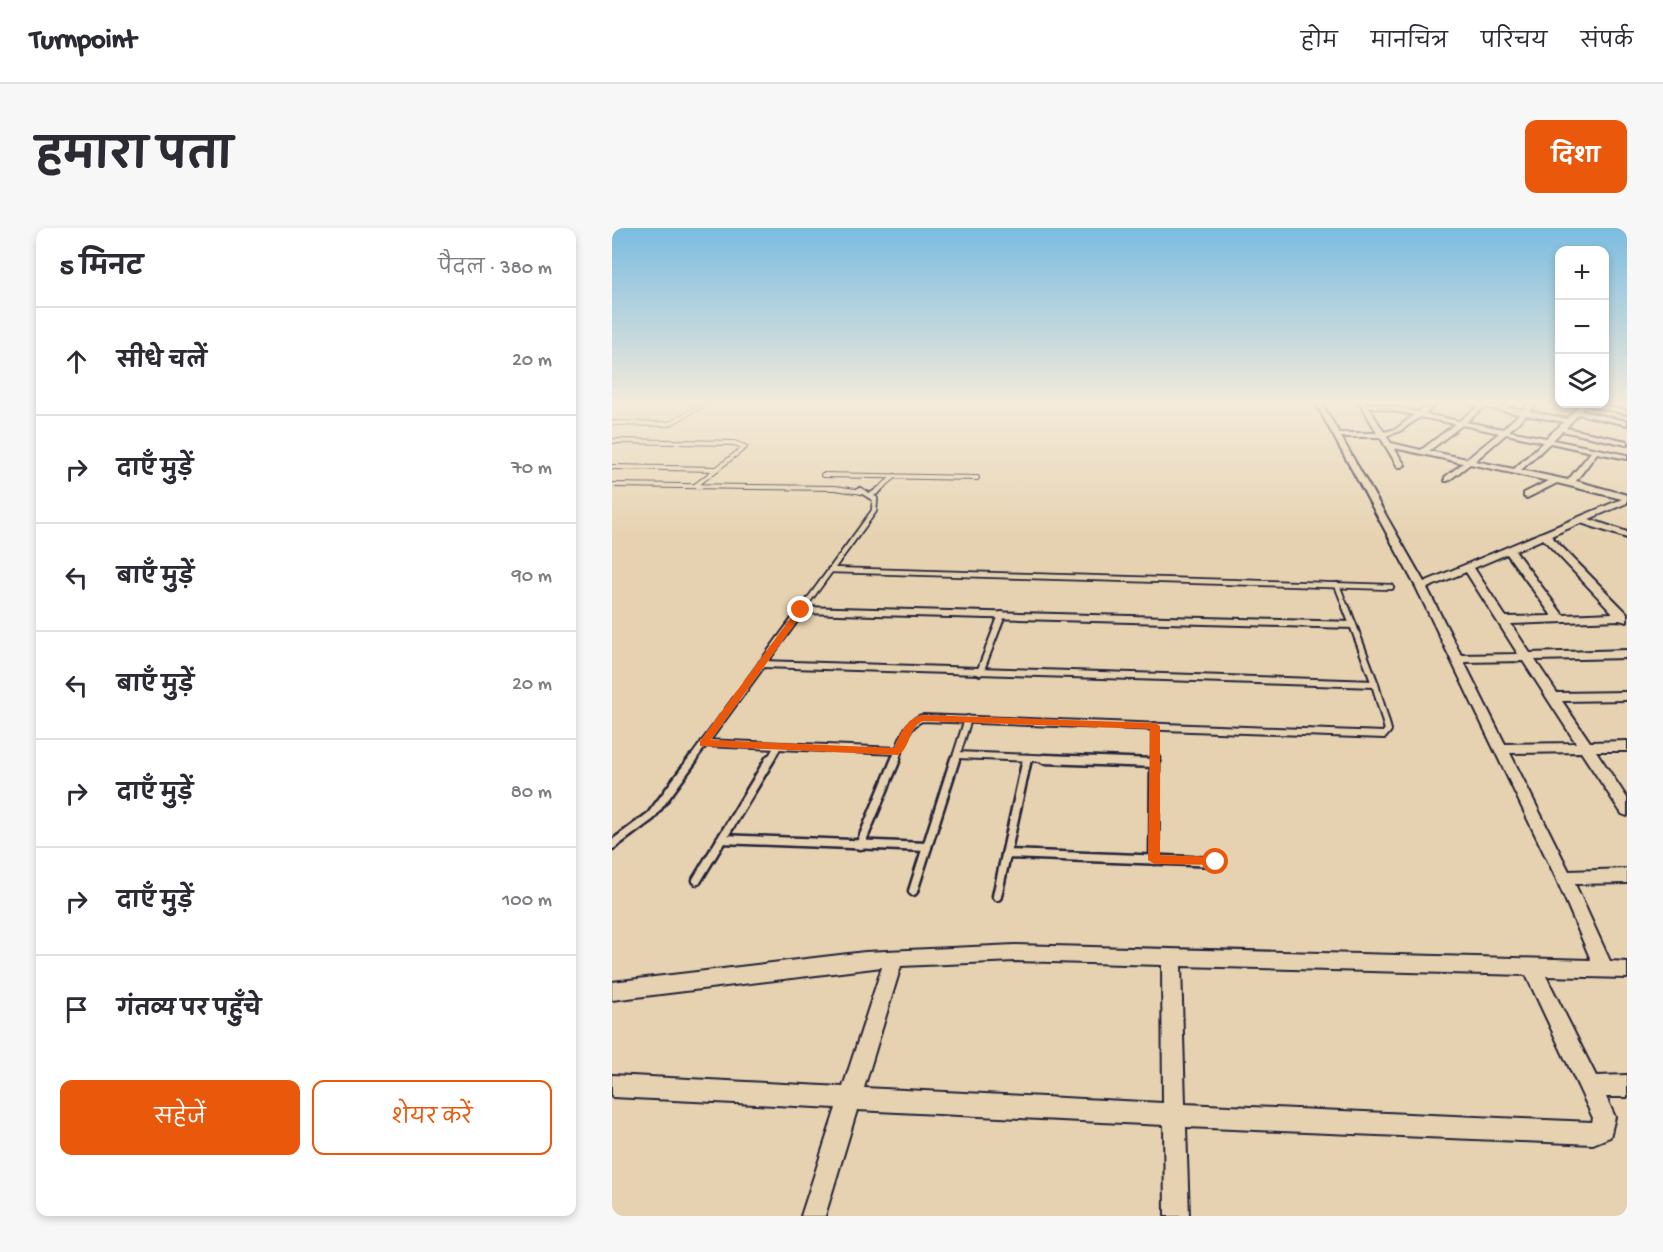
<!DOCTYPE html>
<html lang="hi">
<meta charset="utf-8">
<style>
:root{--surface:#fff;--page:#f7f7f7;--text:#2b2b33;--muted:#7c7c81;--line:#e1e1e2;--accent:#ea580c}
body{margin:0;font-family:"Gochi Hand","Playpen Sans Deva",sans-serif;background:var(--page);color:var(--text)}
.controls{position:absolute;right:18px;top:18px;display:grid;overflow:hidden;border-radius:12px;box-shadow:0 3px 9px #0003}
.controls button{width:54px;height:54px;display:grid;place-items:center;padding:0;border:0;border-bottom:2px solid var(--line);background:var(--surface);color:var(--text);font:30px sans-serif}
.stop{position:absolute;width:18px;height:18px;margin:-14px;border:4px solid #ea580c;border-radius:50%;background:#fff}
.stop.end{background:#ea580c;border-color:#fff;box-shadow:0 2px 6px #0008}
.list{margin:0;padding:0;list-style:none}
h2{display:flex;justify-content:space-between;align-items:center;height:78px;margin:0;padding:0 24px;font-size:26px}
h2 small{font-size:20px;font-weight:400;color:var(--muted)}
.list li{display:grid;grid-template-columns:39px 1fr auto;gap:18px;align-items:center;box-sizing:border-box;height:108px;padding:0 24px;border-top:2px solid var(--line)}
.list b{display:block;font-size:22px;white-space:nowrap}
.list em{font-size:20px;font-style:normal;color:var(--muted)}
.actions{display:flex;gap:12px;padding:18px 24px}
.actions a{flex:1;padding:14px 0;border:2px solid var(--accent);border-radius:12px;text-align:center;font-size:21px;color:var(--accent)}
.actions .main{background:var(--accent);color:#fff}
.icon{flex:none;width:33px;height:33px;fill:none;stroke:currentColor;stroke-width:2;stroke-linecap:round;stroke-linejoin:round}
.map{position:relative;flex:none;width:1015px;height:988px;overflow:hidden;border-radius:12px}
header{display:flex;align-items:center;gap:36px;box-sizing:border-box;height:84px;padding:0 30px;background:var(--surface);border-bottom:2px solid var(--line)}
header strong{font-size:28px}
nav{display:flex;gap:33px;margin-inline-start:auto;font-size:21px}
.intro{display:flex;align-items:center;justify-content:space-between;box-sizing:border-box;height:144px;padding:0 36px}
h1{margin:0;font-size:42px}
.button{padding:15px 27px;border-radius:12px;background:var(--accent);color:#fff;font-size:21px;font-weight:700}
main{display:flex;gap:36px;padding:0 36px}
aside{flex:1;background:var(--surface);border-radius:12px;box-shadow:0 3px 9px #0003}
.map>svg:first-child{display:block}
.lines{fill:none;stroke-linecap:round;stroke-linejoin:round}
.service-far3-casing{stroke:#22223b;stroke-width:6}
.service-far2-casing{stroke:#22223b;stroke-width:8}
.service-far1-casing{stroke:#22223b;stroke-width:10}
.service-casing{stroke:#22223b;stroke-width:13}
.minor-casing{stroke:#22223b;stroke-width:4}
.service-far3{stroke:#e6d2b0;stroke-width:4}
.service-far2{stroke:#e6d2b0;stroke-width:4.5}
.service-far1{stroke:#e6d2b0;stroke-width:6}
.service{stroke:#e6d2b0;stroke-width:8}
.minor{fill:#e6d2b0;fill-rule:evenodd}
.route{fill:#ea580c}
</style>
<header>
<strong>Turnpoint</strong>
<nav><a>होम</a><a>मानचित्र</a><a>परिचय</a><a>संपर्क</a></nav>
</header>
<div class="intro"><h1>हमारा पता</h1><a class="button">दिशा</a></div>
<main>
<aside>
<h2>5 मिनट<small>पैदल · 380 m</small></h2>
<ul class="list">
<li><svg class="icon" aria-label="ahead" viewBox="0 0 24 24"><path d="M12 20V5M6 11l6-6 6 6"/></svg><div><b>सीधे चलें</b></div><em>20 m</em></li>
<li><svg class="icon" aria-label="right" viewBox="0 0 24 24"><path d="M7 20v-9h11M14 6l5 5-5 5"/></svg><div><b>दाएँ मुड़ें</b></div><em>70 m</em></li>
<li><svg class="icon" aria-label="left" viewBox="0 0 24 24"><path d="M17 20v-9H6M10 6l-5 5 5 5"/></svg><div><b>बाएँ मुड़ें</b></div><em>90 m</em></li>
<li><svg class="icon" aria-label="left" viewBox="0 0 24 24"><path d="M17 20v-9H6M10 6l-5 5 5 5"/></svg><div><b>बाएँ मुड़ें</b></div><em>20 m</em></li>
<li><svg class="icon" aria-label="right" viewBox="0 0 24 24"><path d="M7 20v-9h11M14 6l5 5-5 5"/></svg><div><b>दाएँ मुड़ें</b></div><em>80 m</em></li>
<li><svg class="icon" aria-label="right" viewBox="0 0 24 24"><path d="M7 20v-9h11M14 6l5 5-5 5"/></svg><div><b>दाएँ मुड़ें</b></div><em>100 m</em></li>
<li><svg class="icon" aria-label="arrive" viewBox="0 0 24 24"><path d="M6 21V4h12l-3 4 3 4H6"/></svg><div><b>गंतव्य पर पहुँचे</b></div></li>
</ul>
<div class="actions"><a class="main">सहेजें</a><a>शेयर करें</a></div>
</aside>
<div class="map">
<svg width="1015" height="988" viewBox="0 0 1015 988">
<rect width="100%" height="100%" fill="#e6d2b0"/>
<filter id="ink" filterUnits="userSpaceOnUse"><feTurbulence type="fractalNoise" baseFrequency=".0167" numOctaves="2"/><feDisplacementMap in="SourceGraphic" scale="12" xChannelSelector="R" yChannelSelector="G"/><feConvolveMatrix kernelMatrix="1 2 1 2 8 2 1 2 1" color-interpolation-filters="sRGB"/></filter>
<g filter="url(#ink)">
<g class="lines">
<g class="service-far3-casing">
<g id="service-far3">
<polyline points="0,195 57,196 89,178"/>
<polyline points="0,213 122,215 133,219 83,258"/>
<polyline points="0,239 105,241"/>
<polyline points="211,247 365,250"/>
<polyline points="0,257 223,260 250,264"/>
<polyline points="264,264 283,248"/>
</g>
</g>
<g class="service-far2-casing">
<g id="service-far2">
<polyline points="258,268 267,262"/>
<polyline points="218,342 779,359"/>
<polyline points="725,357 734,380"/>
<polyline points="191,380 262,283 263,271 248,262"/>
</g>
</g>
<g class="service-far1-casing">
<g id="service-far1">
<polyline points="734,379 741,397"/>
<polyline points="150,436 763,456 741,397 189,382"/>
<polyline points="368,444 390,387"/>
<polyline points="92,515 286,523"/>
<polyline points="345,527 469,532"/>
<polyline points="80,532 192,379"/>
<polyline points="158,532 166,518"/>
<path d="M283 532C290 517 293 496 310 490L772 507 776 502 763 456"/>
<polyline points="343,532 356,491"/>
<polyline points="543,532 543,498"/>
</g>
</g>
<g class="service-casing">
<g id="service">
<polyline points="432,531 543,535"/>
<polyline points="109,611 315,619"/>
<polyline points="0,617 39,588 81,531"/>
<polyline points="248,617 284,531"/>
<polyline points="394,626 605,634"/>
<polyline points="542,632 543,531"/>
<polyline points="85,652 158,531"/>
<polyline points="301,663 343,531"/>
<polyline points="385,668 415,531"/>
</g>
</g>
<g class="minor-casing">
<path id="minor" d="M703 174H709L727 205H765L749 176 743 174H755L806 184 820 174H827L813 186 847 193 867 178 853 174H866L911 182 919 174H926L917 183 955 191 968 176H982L1015 182V186L973 177 969 183 1015 193V197L966 186 954 200 1015 213V217L950 203 941 212 1015 227V231L985 225 964 253 1015 267V275L977 291 1015 304V310L969 295 939 308 1015 385V394L1007 392 899 396 918 425 1015 422V430L923 432 945 465 1015 464V472L950 473 978 514 1015 513V523H984L1015 570V588L1010 586 969 524 898 525 957 643 1015 641V655L963 656 998 733 1015 734V750L934 748 984 848 1015 847V869H994L1003 889 998 909 981 916 574 899 577 988H553L552 897 245 882 213 988H189L224 880 0 869V847L231 859 270 739 0 772V754L253 724 403 717 979 732 944 650 804 359ZM756 178 802 187 784 201 772 204ZM873 179 907 186 891 201 854 194ZM914 187 952 194 934 210 897 203ZM808 189 843 196 809 222 779 215 774 208 788 203ZM850 197 887 205 855 231 817 223ZM894 206 931 214 902 241 863 233ZM729 209H768L786 239H789L793 237 782 220 851 235 833 249V253H836L858 236 936 253 912 265V269L915 270 945 255 1010 271 812 354ZM938 215 979 224 956 252 909 242ZM931 311 1001 385 951 387 903 323ZM895 326 940 388 894 389 862 340ZM854 344 906 426 849 427 815 360ZM911 433 964 515 893 516 852 434ZM403 733 550 737 551 875 252 860 289 738ZM569 738 914 747 981 890 980 894 573 876Z"/>
</g>
<use href="#service-far3" class="service-far3"/>
<use href="#service-far2" class="service-far2"/>
<use href="#service-far1" class="service-far1"/>
<use href="#service" class="service"/>
<use href="#minor" class="minor"/>
</g>
</g>
<linearGradient id="sky" x2="0" y2="1"><stop stop-color="#7bbce0"/><stop offset="0.56" stop-color="#f4ebdb"/><stop offset="1" stop-color="#f4ebdb" stop-opacity="0"/></linearGradient>
<rect width="1015" height="312" fill="url(#sky)"/>
<path class="route" d="M189 379 193 382 99 512 282 520C289 505 293 492 310 487L543 495 548 498V627L604 629 610 634 609 637 542 636 536 632 538 501 311 493C296 499 299 520 286 527L88 518V513L186 380Z"/>
</svg>
<div class="controls">
<button>+</button>
<button>−</button>
<button><svg class="icon" aria-label="layers" viewBox="0 0 24 24"><path d="M12 4l9 5-9 5-9-5zM3 14l9 5 9-5"/></svg></button>
</div>
<div class="stop" style="left:604px;top:634px"></div>
<div class="stop end" style="left:189px;top:382px"></div>
</div>
</main>
